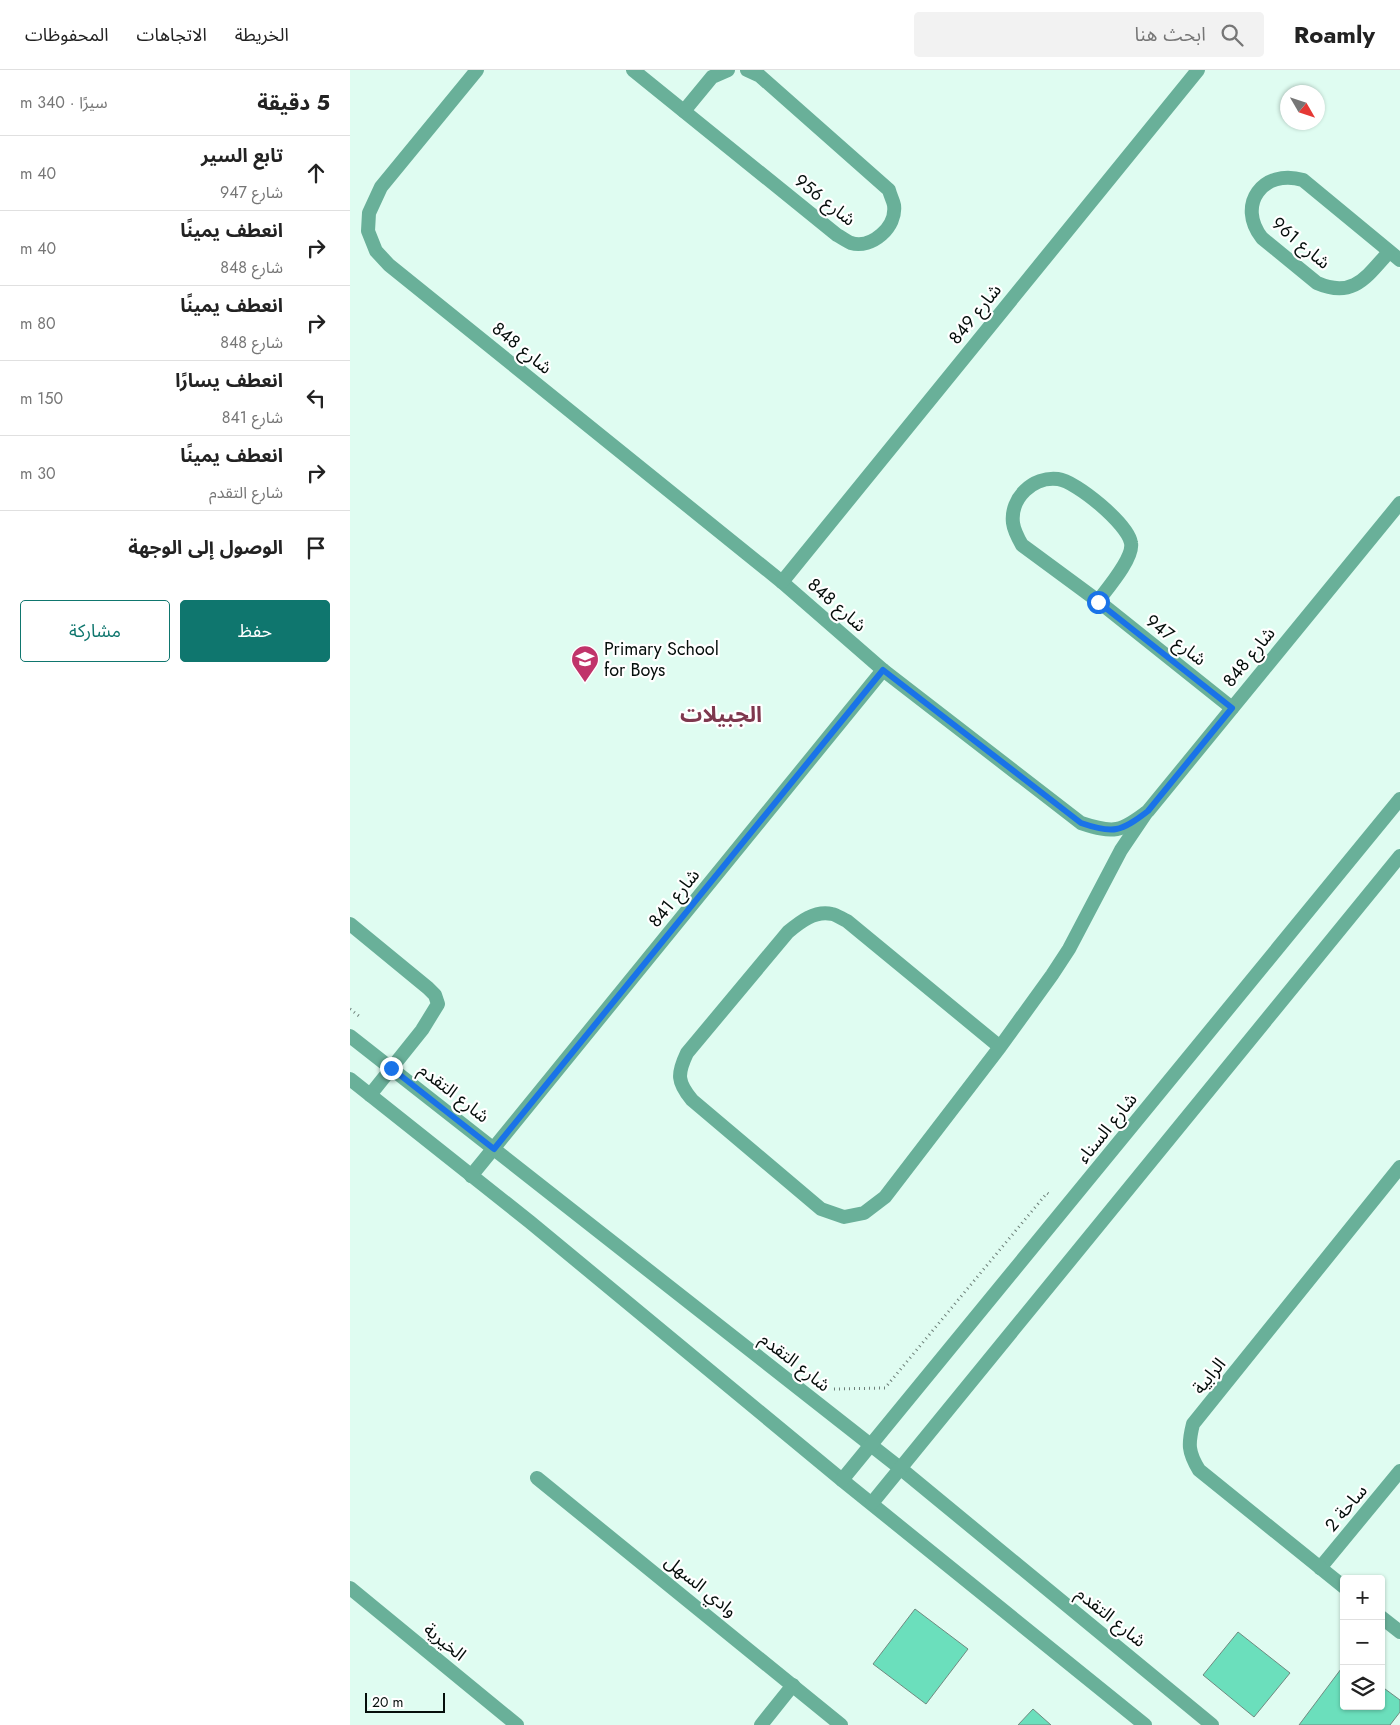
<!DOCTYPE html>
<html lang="ar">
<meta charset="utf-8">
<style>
:root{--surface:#fff;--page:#f2f2f2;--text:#222;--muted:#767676;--line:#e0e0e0;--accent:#0f766e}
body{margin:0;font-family:Jost,"Noto Sans Arabic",sans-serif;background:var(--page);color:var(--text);direction:rtl}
.controls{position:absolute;right:15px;bottom:15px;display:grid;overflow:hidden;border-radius:5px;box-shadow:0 1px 4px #0004}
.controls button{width:45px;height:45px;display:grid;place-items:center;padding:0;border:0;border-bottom:1px solid var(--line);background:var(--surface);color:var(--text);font:25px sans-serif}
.compass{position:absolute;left:930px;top:15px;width:45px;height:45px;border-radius:50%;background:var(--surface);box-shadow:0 1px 4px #0004;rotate:129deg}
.scale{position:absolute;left:15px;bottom:12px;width:80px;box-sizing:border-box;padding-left:5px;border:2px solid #050e0b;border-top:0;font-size:14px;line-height:18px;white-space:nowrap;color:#050e0b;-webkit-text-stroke:4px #fff;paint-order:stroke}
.stop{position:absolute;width:15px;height:15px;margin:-11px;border:4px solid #1a73e8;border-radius:50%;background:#fff}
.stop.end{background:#1a73e8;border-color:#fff;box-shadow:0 1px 5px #0008}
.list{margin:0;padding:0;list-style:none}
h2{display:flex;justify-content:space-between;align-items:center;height:65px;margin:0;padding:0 20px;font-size:21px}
h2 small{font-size:16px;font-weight:400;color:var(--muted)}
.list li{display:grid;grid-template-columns:32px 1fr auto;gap:15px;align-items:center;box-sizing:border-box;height:75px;padding:0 20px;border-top:1px solid var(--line)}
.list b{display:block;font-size:19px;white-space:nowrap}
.list p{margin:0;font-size:16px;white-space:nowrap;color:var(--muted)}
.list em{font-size:16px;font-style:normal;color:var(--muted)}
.actions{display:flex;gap:10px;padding:15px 20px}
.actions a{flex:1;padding:11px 0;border:1px solid var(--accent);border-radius:5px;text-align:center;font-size:18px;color:var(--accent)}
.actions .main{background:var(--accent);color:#fff}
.icon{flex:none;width:28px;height:28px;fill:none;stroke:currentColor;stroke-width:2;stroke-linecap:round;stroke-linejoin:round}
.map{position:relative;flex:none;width:1050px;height:1655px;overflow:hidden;direction:ltr}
header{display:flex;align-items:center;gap:30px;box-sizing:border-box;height:70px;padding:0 25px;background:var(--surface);border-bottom:1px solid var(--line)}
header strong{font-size:24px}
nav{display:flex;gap:28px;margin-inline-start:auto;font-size:18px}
.search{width:350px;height:45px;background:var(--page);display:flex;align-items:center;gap:12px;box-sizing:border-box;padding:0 18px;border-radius:5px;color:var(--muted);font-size:19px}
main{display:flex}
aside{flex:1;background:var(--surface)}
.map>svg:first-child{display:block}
.building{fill:#6bdfbc;stroke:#6f8a80}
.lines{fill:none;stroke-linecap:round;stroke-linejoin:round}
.path{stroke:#6c7e77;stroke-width:3;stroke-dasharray:1 4;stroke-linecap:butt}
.service{stroke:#69b099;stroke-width:14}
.minor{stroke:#69b099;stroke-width:14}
.tertiary{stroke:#69b099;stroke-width:14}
.route{stroke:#1a73e8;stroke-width:6}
.labels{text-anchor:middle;stroke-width:4.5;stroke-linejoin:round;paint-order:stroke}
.street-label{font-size:18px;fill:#050e0b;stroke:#fff}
.poi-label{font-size:18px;fill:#050e0b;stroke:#fff;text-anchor:start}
.district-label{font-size:22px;font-weight:bold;fill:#7e384e;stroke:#fff}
</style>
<header>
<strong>Roamly</strong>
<div class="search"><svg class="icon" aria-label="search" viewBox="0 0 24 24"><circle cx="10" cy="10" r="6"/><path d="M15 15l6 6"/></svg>ابحث هنا</div>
<nav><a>الخريطة</a><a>الاتجاهات</a><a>المحفوظات</a></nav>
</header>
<main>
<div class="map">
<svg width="1050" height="1655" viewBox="0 0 1050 1655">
<rect width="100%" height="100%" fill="#dffcf1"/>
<g class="building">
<polygon points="565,1539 618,1579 576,1634 523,1594"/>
<polygon points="888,1562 940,1603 904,1647 853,1605"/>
<polygon points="994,1595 994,1636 1031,1636 1031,1616 1050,1630 1050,1642 1040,1655 949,1655"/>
<polygon points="683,1639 701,1655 668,1655"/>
</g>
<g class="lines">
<g class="path">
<polyline points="0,939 9,946"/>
<polyline points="484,1319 535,1318 697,1123 700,1125"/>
</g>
<g class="service">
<polyline points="0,854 78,918 85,925 88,934 72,960 20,1025"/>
<path d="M650 977 497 851C492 849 487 845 482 844 465 840 450 852 438 862L337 983C327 1004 327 1012 342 1030L471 1139 494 1147 514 1143 535 1127 650 977 702 905 719 879 771 780 796 743"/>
</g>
<g class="minor">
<path d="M127 0 31 117 19 143 18 161 26 181 39 195 432 512 533 600 731 753C764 764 771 762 798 741L1050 433"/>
<path d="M283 0 487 165C491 167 496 171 501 173 522 179 547 157 544 135 543 130 540 125 539 120L410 6 397 0"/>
<polyline points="334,41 362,7 378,0"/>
<path d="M1039 182C1017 206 1004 229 967 213L912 168C886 135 913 98 953 110L1050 190"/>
<polyline points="432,512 848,0"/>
<path d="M748 531C757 519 784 488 781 473 778 454 726 411 708 409 683 406 660 428 663 453 664 461 668 468 672 475L748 531 882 638"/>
<polyline points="121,1106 533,600"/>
<polyline points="187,1408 491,1655"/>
<polyline points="970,1498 1050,1401"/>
<path d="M994 1517 849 1400C838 1382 838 1374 843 1354L1050 1097"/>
<polyline points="0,1518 167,1655"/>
<polyline points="1031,1547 1050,1562"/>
<polyline points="411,1655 443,1615"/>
</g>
<g class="tertiary">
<polyline points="0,966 550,1398 862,1655"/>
<polyline points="0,1009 180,1152 492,1410 795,1655"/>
<polyline points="492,1410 1050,729"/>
<polyline points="522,1433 1050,786"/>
</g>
</g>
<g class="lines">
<path class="route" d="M41 998 144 1079 533 600 731 753C763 764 771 762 798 741L882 638 748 532"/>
</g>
<defs>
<g id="school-pin" transform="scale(1.4375)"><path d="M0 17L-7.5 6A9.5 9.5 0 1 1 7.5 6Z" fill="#c0346a" stroke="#fff"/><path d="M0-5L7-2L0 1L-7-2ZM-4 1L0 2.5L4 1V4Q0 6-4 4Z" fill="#fff"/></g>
</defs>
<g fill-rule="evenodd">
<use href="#school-pin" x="235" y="589"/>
</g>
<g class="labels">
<g class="street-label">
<text transform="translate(475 130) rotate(38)" y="6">شارع 956</text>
<text transform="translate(951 173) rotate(40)" y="6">شارع 961</text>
<text transform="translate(625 244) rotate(-51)" y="6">شارع 849</text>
<text transform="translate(172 278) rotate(39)" y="6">شارع 848</text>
<text transform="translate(487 535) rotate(41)" y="6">شارع 848</text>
<text transform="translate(826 570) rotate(38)" y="6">شارع 947</text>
<text transform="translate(899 587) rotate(-51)" y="6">شارع 848</text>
<text transform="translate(324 828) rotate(-51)" y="6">شارع 841</text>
<text transform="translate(104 1023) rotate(38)" y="6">شارع التقدم</text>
<text transform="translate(757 1058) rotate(-51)" y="6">شارع السناء</text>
<text transform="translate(445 1292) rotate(38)" y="6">شارع التقدم</text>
<text transform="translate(859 1306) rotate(-51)" y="6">الرابية</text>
<text transform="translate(996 1438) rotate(-50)" y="6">ساحة 2</text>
<text transform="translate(351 1516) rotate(39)" y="6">وادي السهل</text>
<text transform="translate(761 1547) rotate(39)" y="6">شارع التقدم</text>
<text transform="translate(95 1572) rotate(39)" y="6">الخيرية</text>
</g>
<g class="poi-label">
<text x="254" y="585">Primary School<tspan x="254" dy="21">for Boys</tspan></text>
</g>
<g class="district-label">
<text x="371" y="652">الجبيلات</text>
</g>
</g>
</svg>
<div class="controls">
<button>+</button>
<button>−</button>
<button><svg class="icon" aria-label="layers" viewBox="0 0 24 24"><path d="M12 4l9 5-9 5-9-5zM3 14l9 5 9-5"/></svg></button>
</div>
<svg class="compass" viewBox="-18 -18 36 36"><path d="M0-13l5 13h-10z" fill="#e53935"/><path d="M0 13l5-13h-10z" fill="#767676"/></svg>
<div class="scale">20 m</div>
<div class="stop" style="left:748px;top:532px"></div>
<div class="stop end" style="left:41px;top:998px"></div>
</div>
<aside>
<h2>5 دقيقة<small>سيرًا · 340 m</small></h2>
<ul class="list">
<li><svg class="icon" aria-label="ahead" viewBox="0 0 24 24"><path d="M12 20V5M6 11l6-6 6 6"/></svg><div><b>تابع السير</b><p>شارع 947</p></div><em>40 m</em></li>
<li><svg class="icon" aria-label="right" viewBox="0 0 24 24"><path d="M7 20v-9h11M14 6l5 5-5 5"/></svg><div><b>انعطف يمينًا</b><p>شارع 848</p></div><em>40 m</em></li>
<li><svg class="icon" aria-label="right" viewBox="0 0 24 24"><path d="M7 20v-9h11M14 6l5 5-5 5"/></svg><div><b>انعطف يمينًا</b><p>شارع 848</p></div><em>80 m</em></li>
<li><svg class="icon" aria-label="left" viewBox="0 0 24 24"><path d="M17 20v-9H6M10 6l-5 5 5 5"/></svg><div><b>انعطف يسارًا</b><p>شارع 841</p></div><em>150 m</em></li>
<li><svg class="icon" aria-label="right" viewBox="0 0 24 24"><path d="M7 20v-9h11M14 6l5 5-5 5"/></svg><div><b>انعطف يمينًا</b><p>شارع التقدم</p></div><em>30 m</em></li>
<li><svg class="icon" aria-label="arrive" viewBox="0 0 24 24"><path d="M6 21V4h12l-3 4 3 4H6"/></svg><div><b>الوصول إلى الوجهة</b></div></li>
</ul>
<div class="actions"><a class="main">حفظ</a><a>مشاركة</a></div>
</aside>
</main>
